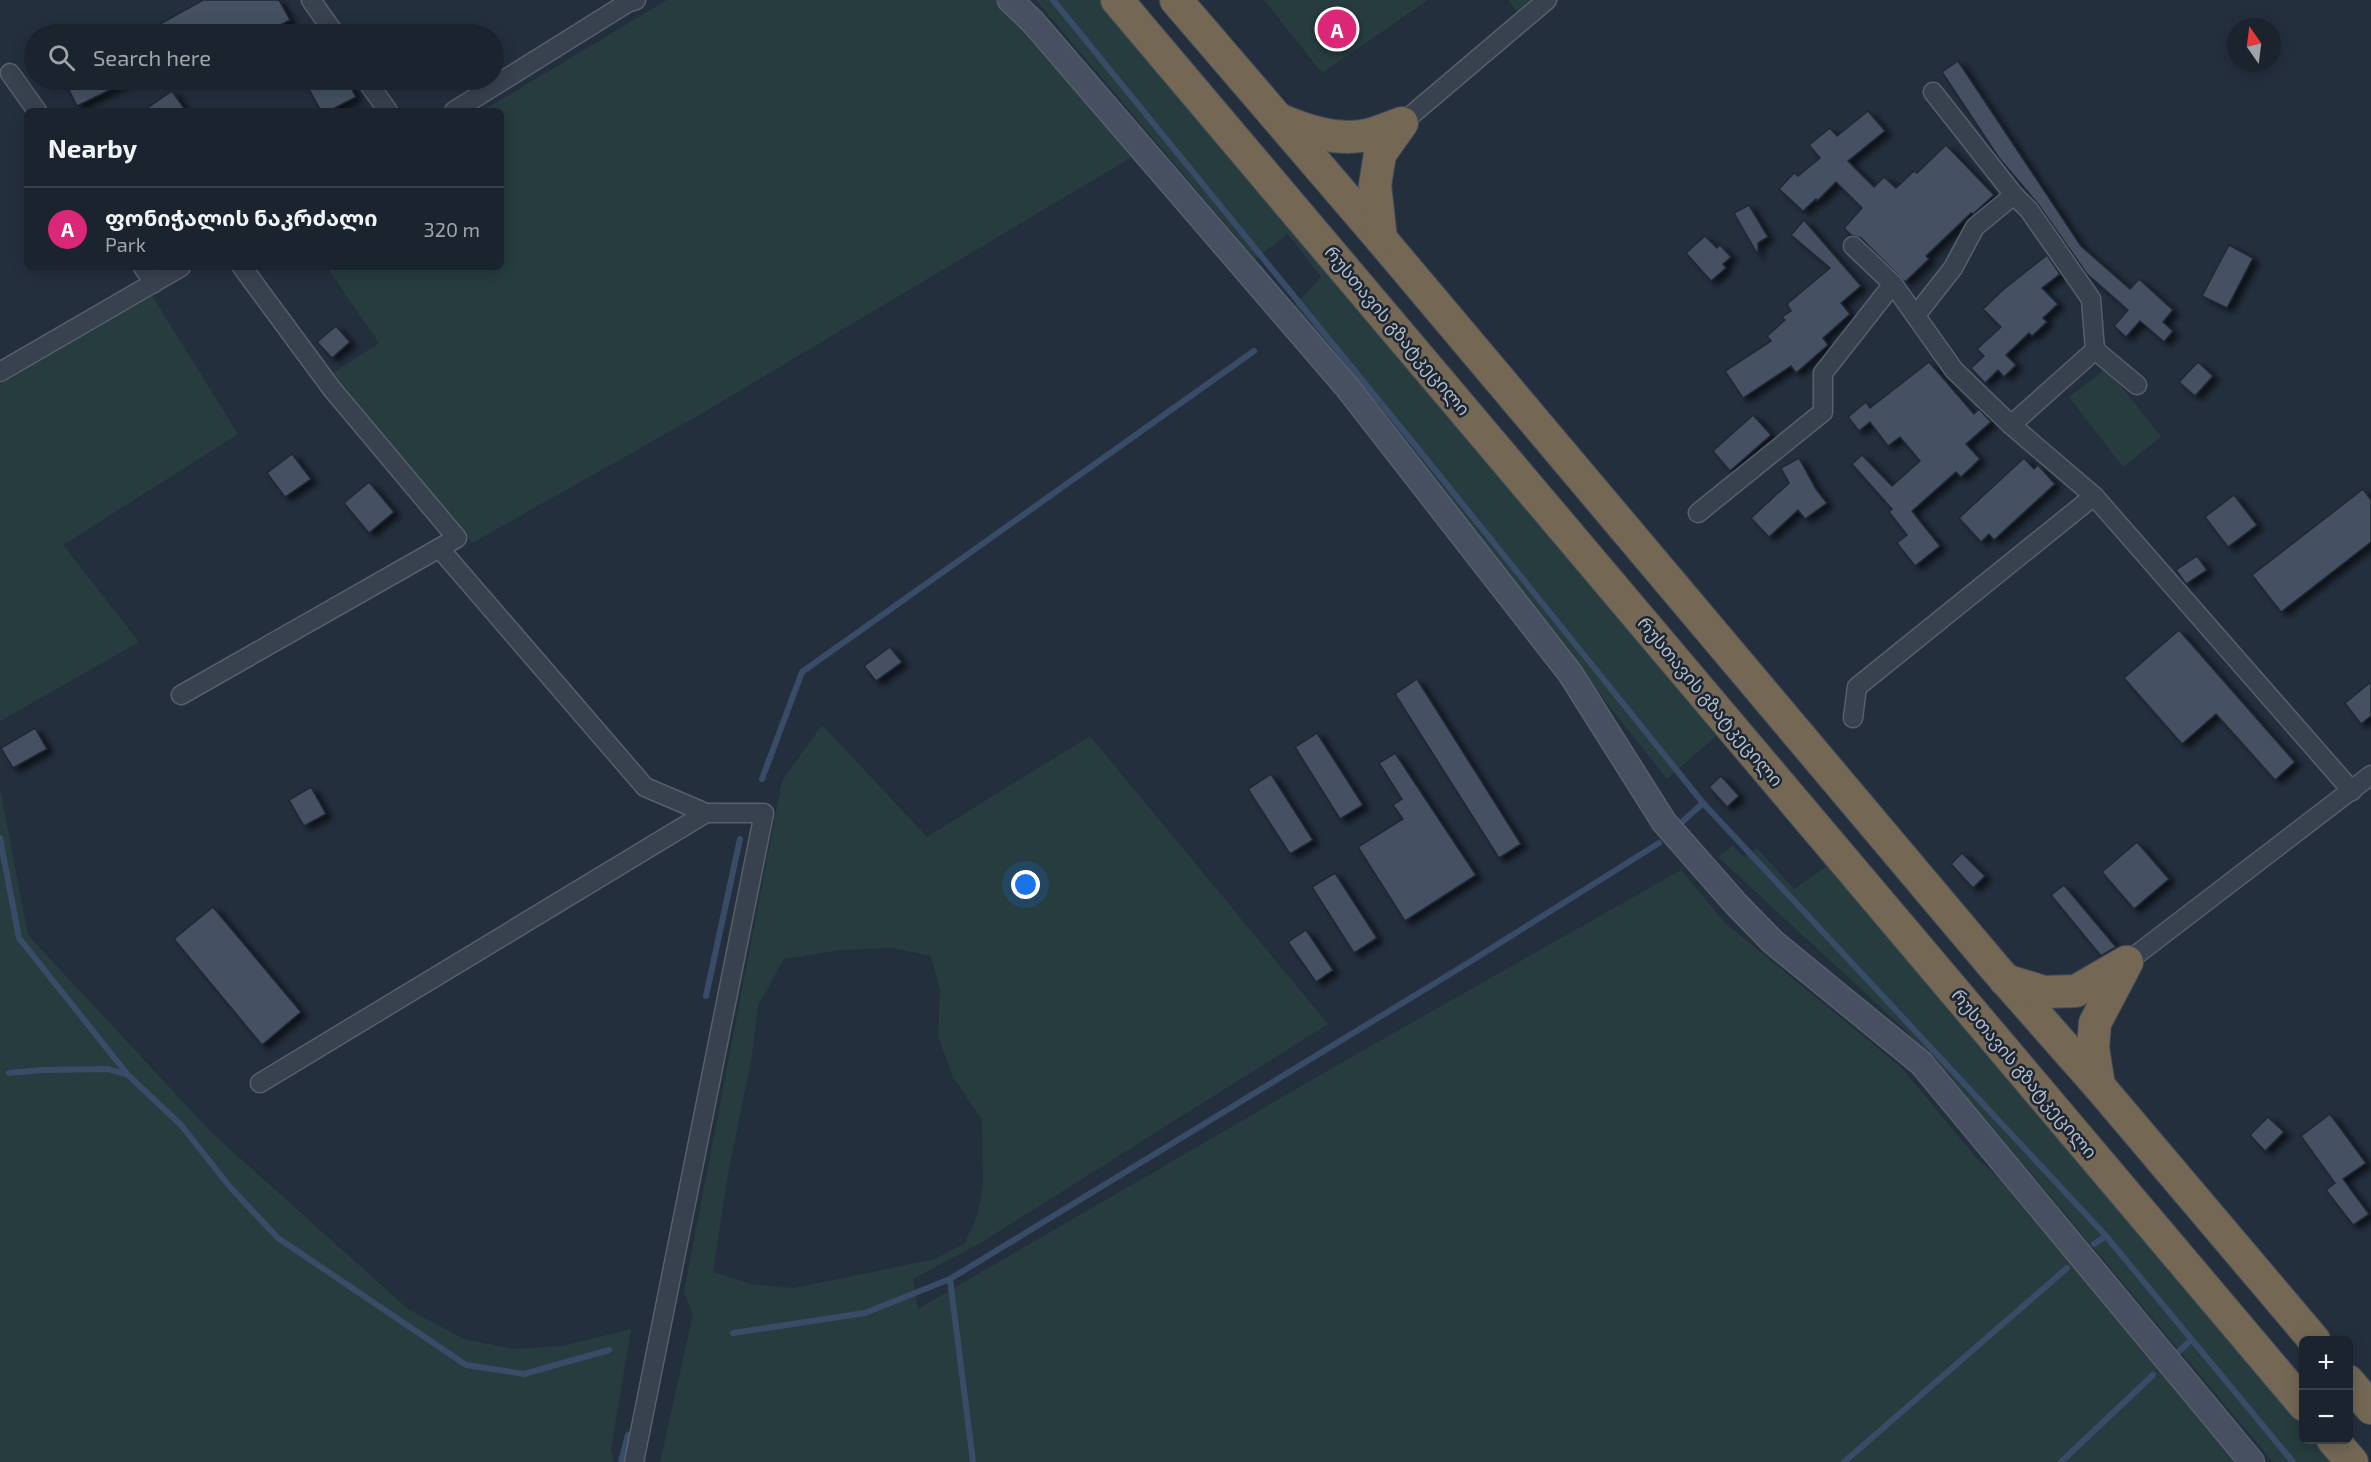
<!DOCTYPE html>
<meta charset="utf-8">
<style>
:root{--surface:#1b232e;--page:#242b36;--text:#f1f3f6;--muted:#a0a4aa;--line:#39404a;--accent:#db2777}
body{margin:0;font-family:"Exo 2","Noto Sans Georgian",sans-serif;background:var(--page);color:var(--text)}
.controls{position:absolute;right:18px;bottom:18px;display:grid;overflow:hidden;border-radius:9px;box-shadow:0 3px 15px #0003}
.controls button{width:54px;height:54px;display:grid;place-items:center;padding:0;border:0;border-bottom:2px solid var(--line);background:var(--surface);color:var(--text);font:30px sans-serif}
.compass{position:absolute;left:2227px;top:18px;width:54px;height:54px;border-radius:50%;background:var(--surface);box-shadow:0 3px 15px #0003;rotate:346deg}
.you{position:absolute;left:1026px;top:885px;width:21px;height:21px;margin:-15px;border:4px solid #fff;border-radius:50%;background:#1a73e8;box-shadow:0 0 0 9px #1a73e833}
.badge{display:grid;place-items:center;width:39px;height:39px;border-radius:50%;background:var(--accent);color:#fff;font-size:20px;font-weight:700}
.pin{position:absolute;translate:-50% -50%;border:3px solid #fff;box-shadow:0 2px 6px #0006}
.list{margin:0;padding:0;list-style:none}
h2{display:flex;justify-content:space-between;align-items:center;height:78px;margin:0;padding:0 24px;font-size:26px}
h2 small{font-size:20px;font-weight:400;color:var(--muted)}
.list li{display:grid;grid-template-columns:39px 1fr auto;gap:18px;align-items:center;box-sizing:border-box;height:84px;padding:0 24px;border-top:2px solid var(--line)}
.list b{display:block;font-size:22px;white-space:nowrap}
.list p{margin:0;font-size:20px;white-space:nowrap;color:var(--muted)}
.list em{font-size:20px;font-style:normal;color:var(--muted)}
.icon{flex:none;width:33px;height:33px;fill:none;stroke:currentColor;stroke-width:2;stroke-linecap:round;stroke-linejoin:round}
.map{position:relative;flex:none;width:2371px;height:1462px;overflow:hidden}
.search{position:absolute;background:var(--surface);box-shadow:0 3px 15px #0003;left:24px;top:24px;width:480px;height:66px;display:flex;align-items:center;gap:15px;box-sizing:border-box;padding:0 21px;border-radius:33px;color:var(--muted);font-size:22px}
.panel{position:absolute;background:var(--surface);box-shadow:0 3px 15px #0003;left:24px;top:108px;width:480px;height:162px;border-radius:9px}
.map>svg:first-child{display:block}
.green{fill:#263c3f;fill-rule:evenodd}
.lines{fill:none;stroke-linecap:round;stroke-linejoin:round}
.stream{stroke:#394c67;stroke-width:6}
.building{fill:#455162;stroke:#1f2835;stroke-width:1.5;filter:url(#shadow)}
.street-casing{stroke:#565f6c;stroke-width:21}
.secondary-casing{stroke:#565f6c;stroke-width:27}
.highway-casing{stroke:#434c59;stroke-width:34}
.street{stroke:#38414e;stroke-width:18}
.secondary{stroke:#465061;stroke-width:24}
.highway{stroke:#746855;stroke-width:32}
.labels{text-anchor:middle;stroke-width:5;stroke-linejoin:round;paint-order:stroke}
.street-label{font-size:18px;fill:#b4bcc9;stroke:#1d2633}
</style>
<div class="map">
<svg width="2371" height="1462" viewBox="0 0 2371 1462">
<defs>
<filter id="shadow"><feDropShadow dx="6" dy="4" stdDeviation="3" flood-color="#0009"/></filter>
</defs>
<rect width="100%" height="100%" fill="#242f3e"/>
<g class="green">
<polygon points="667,0 995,0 1027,27 1132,157 699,415 472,543 333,373 379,343 327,267 501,267 501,111 482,111"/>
<polygon points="1036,0 1104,0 1716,736 1667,779 1293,307 1321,277 1288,234 1255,259"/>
<polygon points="1264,0 1428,0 1322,73"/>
<polygon points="1508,0 1534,0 1519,13"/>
<polygon points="152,296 238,434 63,545 139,642 0,721 0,384"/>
<polygon points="2107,368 2161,437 2123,467 2069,397"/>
<path d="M822 725 927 837 1090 736 1328 1024 982 1242 913 1279 918 1309 1341 1063 1681 870 1725 923 1902 1068 1978 1160 2044 1216 2239 1462H660L693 1314 684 1292 782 781ZM892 948 931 956 940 991 938 1036 953 1077 982 1120 983 1186 977 1216 965 1243 935 1259 794 1288 751 1284 713 1272 727 1179 752 1056 758 1005 784 959 840 950Z"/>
<polygon points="0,788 28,935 213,1134 408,1309 464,1339 512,1349 562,1346 631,1329 611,1449 614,1462 0,1462"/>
<polygon points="1733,846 1744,857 1757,848 1794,889 1832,863 2303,1421 2304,1440 2319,1440 2338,1462 2273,1462 2003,1140 1904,1029 1718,857"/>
</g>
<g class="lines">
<g class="stream">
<polyline points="1053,0 1415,445 1703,803 2106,1236 2293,1462"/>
<polyline points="762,779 802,672 1254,351"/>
<polyline points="1681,823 1703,803"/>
<polyline points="0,838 19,938 128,1075"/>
<polyline points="706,996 740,839"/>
<polyline points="9,1073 42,1070 108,1069 128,1075 181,1125 230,1187 278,1238 466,1365 524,1374 609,1350"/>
<polyline points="2094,1244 2106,1236"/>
<polyline points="950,1279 973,1462"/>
<polyline points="733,1333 865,1313 950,1279 1468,963 1659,843"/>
<polyline points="2175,1355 2191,1340"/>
<polyline points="621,1462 628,1435"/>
<polyline points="1844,1462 2067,1268"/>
<polyline points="2061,1462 2153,1375"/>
</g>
</g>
<g class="building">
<polygon points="203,0 279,0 290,20 263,34 142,34"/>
<polygon points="1958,61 2081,246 2130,289 2139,279 2173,310 2163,322 2173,331 2164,342 2140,321 2126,337 2114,326 2128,310 2087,274 2038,204 1999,158 1942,72"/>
<polygon points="64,80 130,80 77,106"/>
<polygon points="304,80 347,80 356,97 329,111 321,111"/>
<polygon points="172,91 186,111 143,111"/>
<polygon points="1868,111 1885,131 1848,161 1874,187 1884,177 1896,188 1914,171 1917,173 1946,145 1994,195 1973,214 1971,213 1926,256 1929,259 1905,282 1861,238 1851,235 1844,228 1862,208 1836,182 1817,201 1816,199 1803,211 1779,189 1794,173 1798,176 1820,158 1809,145 1830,128 1837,136"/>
<polygon points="1749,205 1768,237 1758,243 1758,255 1734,213"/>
<polygon points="1804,220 1861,286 1841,303 1850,314 1823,338 1828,345 1796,373 1791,366 1743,398 1725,371 1771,341 1767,336 1785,320 1782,317 1791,311 1787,304 1830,268 1791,235"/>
<polygon points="1705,236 1717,248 1720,245 1731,257 1723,264 1726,268 1711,281 1686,253"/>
<polygon points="2229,245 2253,258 2227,308 2202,296"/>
<polygon points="2047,255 2060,274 2042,288 2058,304 2043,318 2047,322 2032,336 2029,333 2006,355 2016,365 2004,377 1998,370 1985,383 1971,368 1984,356 1977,349 2001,327 1983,309 2004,289"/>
<polygon points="336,326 350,342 332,358 317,342"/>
<polygon points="1929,362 1974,414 1979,409 1991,422 1966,444 1980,459 1961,477 1956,472 1912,511 1940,546 1915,566 1897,543 1907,535 1889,512 1892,509 1852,464 1862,455 1892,486 1920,461 1900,437 1888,446 1870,422 1859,431 1848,417 1866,402 1870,408"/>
<polygon points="2198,362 2213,376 2195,396 2179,382"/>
<polygon points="1753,415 1771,435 1730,471 1713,451"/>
<polygon points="292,454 311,479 285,497 267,473"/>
<polygon points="1799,458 1816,489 1827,503 1805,519 1798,510 1769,537 1751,518 1789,483 1781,468"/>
<polygon points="2024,458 2034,469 2038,465 2055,484 1994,540 1989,534 1981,542 1959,518"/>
<polygon points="369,482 394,512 369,533 344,503"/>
<polygon points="2363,489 2371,500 2371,542 2281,612 2252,575"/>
<polygon points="2234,495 2257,525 2228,547 2205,517"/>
<polygon points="2197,556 2207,570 2186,584 2176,570"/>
<polygon points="2179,630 2295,762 2275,780 2216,714 2182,744 2124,678"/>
<polygon points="890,647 902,662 876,681 864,666"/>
<polygon points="1417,679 1521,844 1499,858 1395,694"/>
<polygon points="2371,682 2371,716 2361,724 2345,703"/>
<polygon points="35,728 47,749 13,768 1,748"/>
<polygon points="1317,733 1363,805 1340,819 1295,747"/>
<polygon points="1395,753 1476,875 1405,921 1358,847 1403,819 1393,805 1402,799 1379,763"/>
<polygon points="1271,774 1313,840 1290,854 1248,789"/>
<polygon points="1721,776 1739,796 1727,807 1709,787"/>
<polygon points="311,787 326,814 304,826 289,800"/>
<polygon points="2137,842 2169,879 2134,909 2102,872"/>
<polygon points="1962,853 1985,876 1973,888 1951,864"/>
<polygon points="1335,873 1377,938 1354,953 1312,887"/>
<polygon points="2064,885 2116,947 2101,956 2051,895"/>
<polygon points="213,907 301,1012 262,1045 174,939"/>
<polygon points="1306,930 1333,970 1316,982 1288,942"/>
<polygon points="2330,1114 2366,1163 2343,1179 2369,1214 2353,1225 2326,1190 2335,1183 2301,1136"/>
<polygon points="2268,1117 2284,1132 2265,1151 2250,1135"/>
</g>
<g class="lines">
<g class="street-casing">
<g id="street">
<polyline points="311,0 335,34"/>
<polyline points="10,73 37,111"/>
<polyline points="366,80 388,111"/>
<polyline points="1933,92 2014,195 2029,210 2091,299 2095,350"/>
<polyline points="454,111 627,3 636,0"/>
<polyline points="1402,123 1547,0"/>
<polyline points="1853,246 1893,284 1954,370 2011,425"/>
<polyline points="143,267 154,283"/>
<polyline points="1916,315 1953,268 1975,227 2014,195"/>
<polyline points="0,372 181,267"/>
<polyline points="2137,385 2095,350 2011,425 2094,496 2352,791"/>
<polyline points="1698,513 1823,412 1823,373 1893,284"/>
<polyline points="440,549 645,787 706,813 764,813 634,1462"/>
<polyline points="181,695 457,538 332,389 242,267"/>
<polyline points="1853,718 1857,687 2094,496"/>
<polyline points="2127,962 2371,775"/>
<polyline points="260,1083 706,813"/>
</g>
</g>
<g class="secondary-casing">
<polyline id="secondary" points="1010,0 1033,22 1347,387 1570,673 1664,822 1736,904 1773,942 1921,1063 2252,1462"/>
</g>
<g class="highway-casing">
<g id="highway">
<polyline points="1117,0 2304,1405"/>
<polyline points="1176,0 1381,239 1995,968 2099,1086 2314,1340"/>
<path d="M1278 119C1305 130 1332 140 1361 136 1374 135 1389 127 1402 123L1380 154 1375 185 1381 239"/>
<polyline points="2005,980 2044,992 2076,991 2126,962"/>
<polyline points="2099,1086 2093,1048 2095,1023 2127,962"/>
<polyline points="2348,1381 2371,1408"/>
<polyline points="2333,1440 2352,1462"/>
</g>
</g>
<use href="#street" class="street"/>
<use href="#secondary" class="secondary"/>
<use href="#highway" class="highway"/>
</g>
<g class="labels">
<g class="street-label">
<text transform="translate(1397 331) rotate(50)" y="6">რუსთავის გზატკეცილი</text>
<text transform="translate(1710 702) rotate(50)" y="6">რუსთავის გზატკეცილი</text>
<text transform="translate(2024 1074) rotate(50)" y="6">რუსთავის გზატკეცილი</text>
</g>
</g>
</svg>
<div class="controls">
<button>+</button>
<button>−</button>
</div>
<svg class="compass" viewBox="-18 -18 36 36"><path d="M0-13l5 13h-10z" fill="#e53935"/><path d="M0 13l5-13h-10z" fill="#a0a4aa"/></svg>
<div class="you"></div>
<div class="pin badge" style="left:1337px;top:29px">A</div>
<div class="search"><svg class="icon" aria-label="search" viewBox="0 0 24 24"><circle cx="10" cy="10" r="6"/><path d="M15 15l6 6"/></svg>Search here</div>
<section class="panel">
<h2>Nearby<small></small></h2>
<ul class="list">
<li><span class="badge">A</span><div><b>ფონიჭალის ნაკრძალი</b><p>Park</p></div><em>320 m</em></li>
</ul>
</section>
</div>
